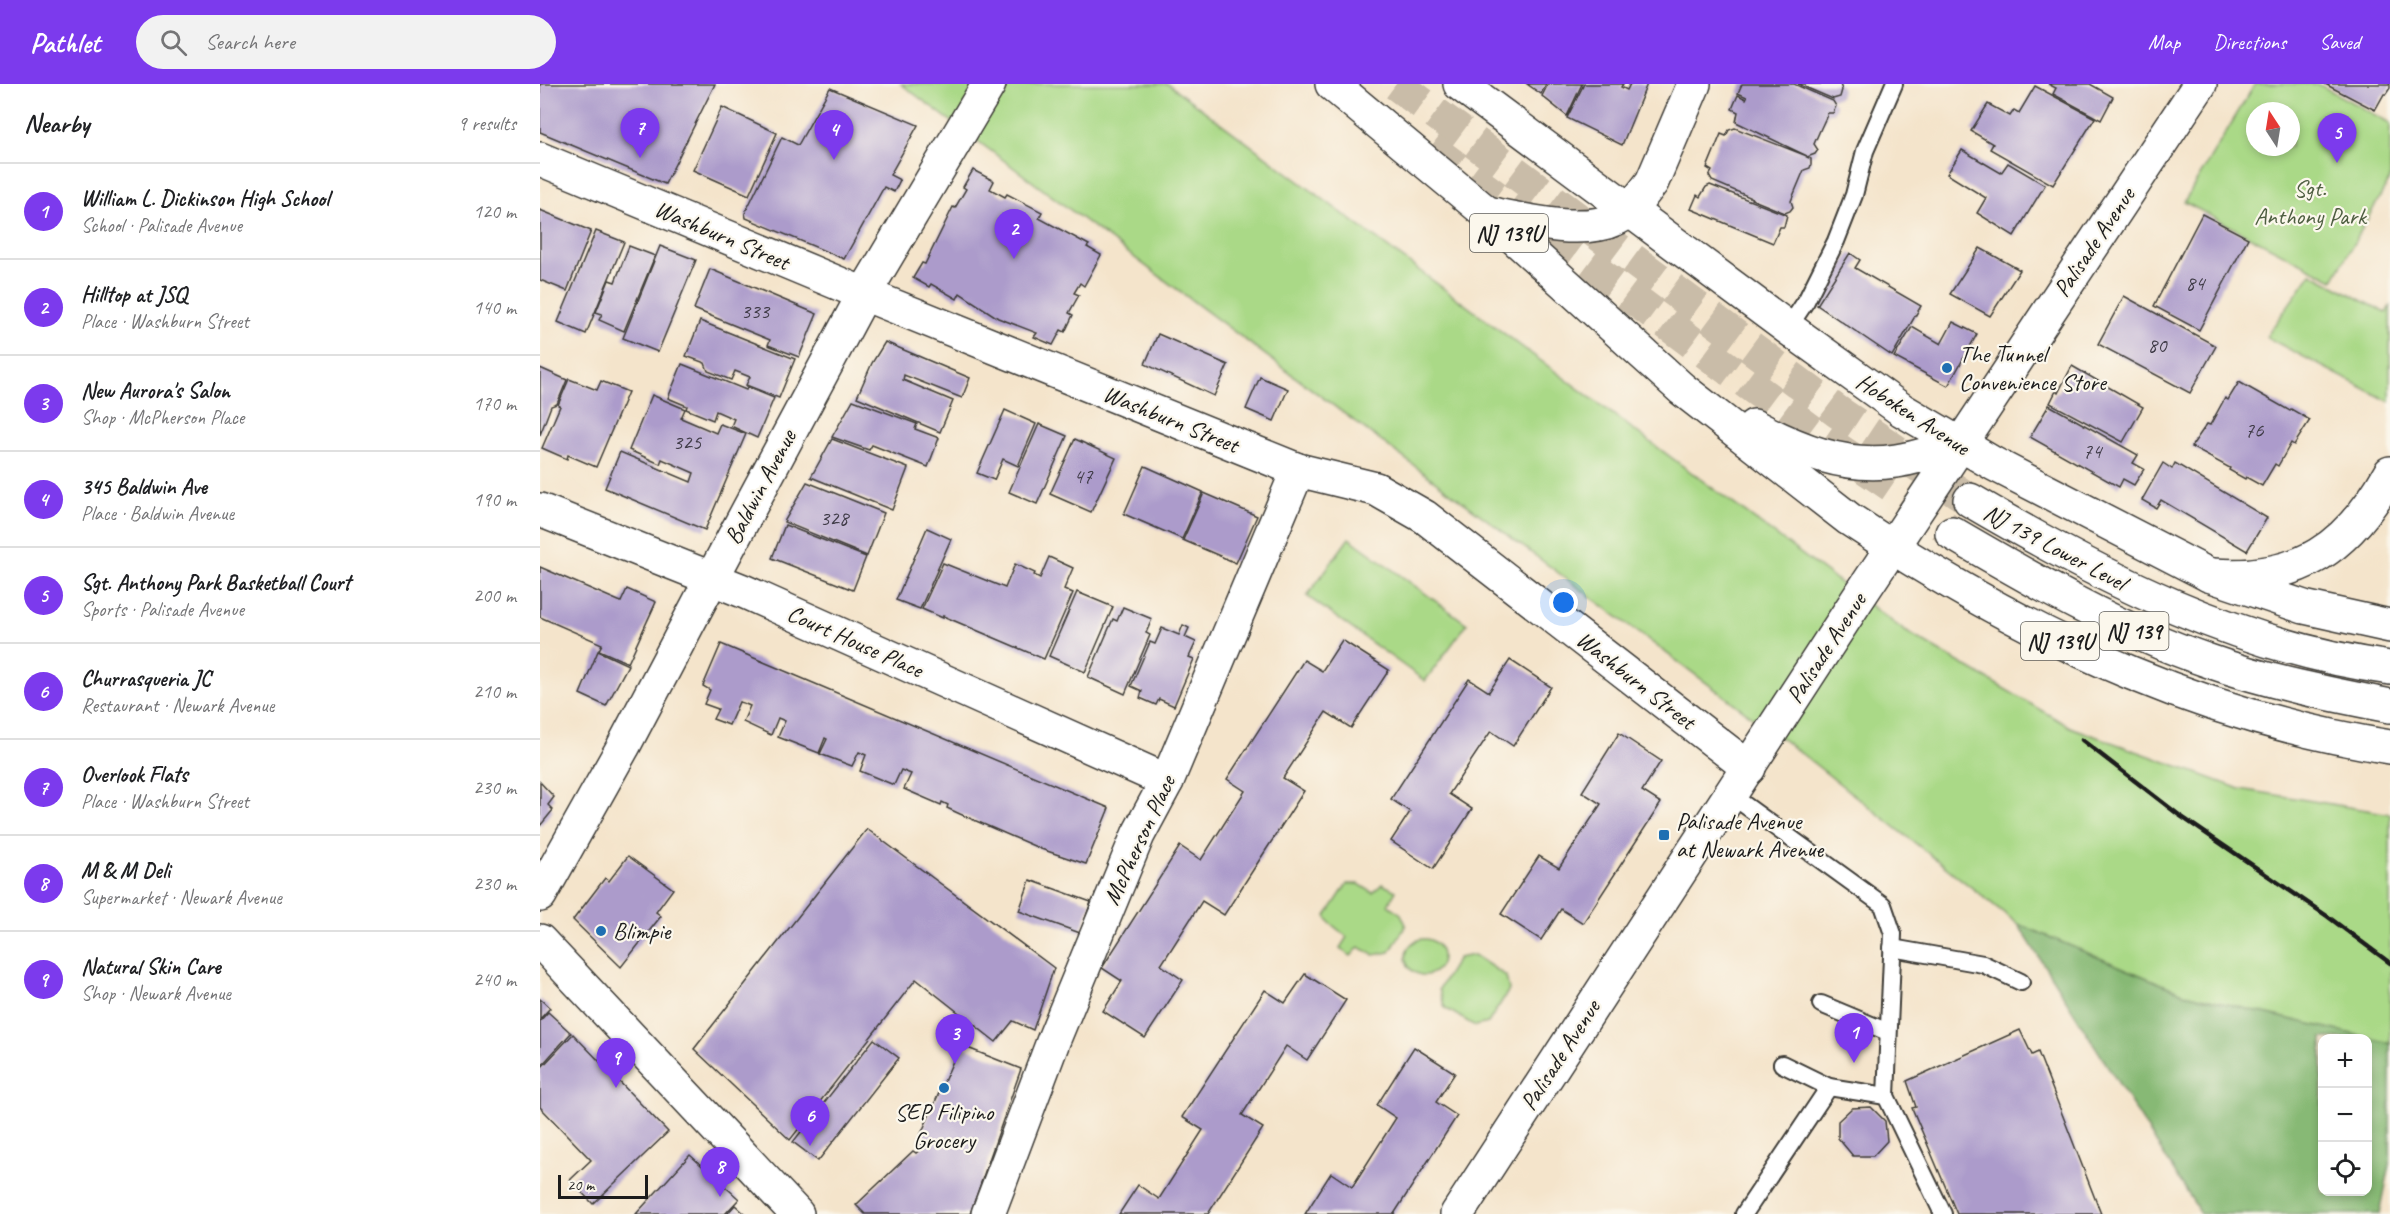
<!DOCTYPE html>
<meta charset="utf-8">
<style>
:root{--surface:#fff;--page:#f2f2f2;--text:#202124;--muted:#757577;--line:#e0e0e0;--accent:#7c3aed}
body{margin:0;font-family:Caveat,sans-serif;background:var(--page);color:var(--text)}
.controls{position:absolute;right:18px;bottom:18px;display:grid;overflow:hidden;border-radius:12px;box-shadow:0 3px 9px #0003}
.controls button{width:54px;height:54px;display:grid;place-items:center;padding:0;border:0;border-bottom:2px solid var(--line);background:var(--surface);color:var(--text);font:30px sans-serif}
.compass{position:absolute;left:1706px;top:18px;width:54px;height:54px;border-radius:50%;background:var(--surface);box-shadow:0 3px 9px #0003;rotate:348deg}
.scale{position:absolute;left:18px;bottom:15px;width:90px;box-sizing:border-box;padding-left:6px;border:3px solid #1c1c1c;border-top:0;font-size:16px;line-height:21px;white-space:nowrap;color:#1c1c1c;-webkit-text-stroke:4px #fbf7ec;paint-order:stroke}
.you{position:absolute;left:1024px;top:519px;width:21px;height:21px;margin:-15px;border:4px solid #fff;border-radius:50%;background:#1a73e8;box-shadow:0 0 0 9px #1a73e833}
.badge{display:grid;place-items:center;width:39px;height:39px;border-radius:50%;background:var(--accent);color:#fff;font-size:20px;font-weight:700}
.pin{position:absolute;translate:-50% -50px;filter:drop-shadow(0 2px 3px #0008)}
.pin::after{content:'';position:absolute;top:32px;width:21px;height:18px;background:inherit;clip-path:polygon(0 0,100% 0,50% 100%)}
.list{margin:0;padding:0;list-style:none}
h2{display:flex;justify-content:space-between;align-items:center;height:78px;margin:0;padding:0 24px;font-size:26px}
h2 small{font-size:20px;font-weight:400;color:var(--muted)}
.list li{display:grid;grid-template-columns:39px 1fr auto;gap:18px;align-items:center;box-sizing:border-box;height:96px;padding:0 24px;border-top:2px solid var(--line)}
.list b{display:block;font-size:22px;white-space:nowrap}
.list p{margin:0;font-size:20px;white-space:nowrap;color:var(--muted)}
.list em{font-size:20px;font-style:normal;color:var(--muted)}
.icon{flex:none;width:33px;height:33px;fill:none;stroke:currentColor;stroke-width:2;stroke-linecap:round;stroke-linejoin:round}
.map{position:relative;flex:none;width:1850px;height:1130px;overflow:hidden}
header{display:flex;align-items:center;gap:36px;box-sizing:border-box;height:84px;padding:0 30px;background:var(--accent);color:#fff}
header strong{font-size:28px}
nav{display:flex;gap:33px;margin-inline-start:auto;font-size:21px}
.search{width:420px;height:54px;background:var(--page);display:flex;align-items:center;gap:15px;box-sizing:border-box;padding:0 21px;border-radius:33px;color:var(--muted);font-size:22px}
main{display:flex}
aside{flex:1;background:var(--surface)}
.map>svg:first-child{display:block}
.green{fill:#aad987;stroke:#637a52;stroke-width:1.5;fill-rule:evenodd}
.forest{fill:#87b974;stroke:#526a48;stroke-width:1.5;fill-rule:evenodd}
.building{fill:#ac9bcb}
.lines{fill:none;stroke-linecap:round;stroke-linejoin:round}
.motorway-tunnel{stroke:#c9bca8;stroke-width:33;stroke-dasharray:33 16;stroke-linecap:butt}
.service-casing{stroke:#3c3a36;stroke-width:20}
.minor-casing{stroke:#3c3a36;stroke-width:36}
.tertiary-casing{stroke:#3c3a36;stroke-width:36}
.secondary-casing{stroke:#3c3a36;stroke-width:36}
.primary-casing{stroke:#3c3a36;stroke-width:36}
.motorway-casing{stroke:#3c3a36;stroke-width:36}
.service{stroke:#fff;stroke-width:16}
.minor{stroke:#fff;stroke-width:33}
.tertiary{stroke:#fff;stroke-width:33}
.secondary{stroke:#fff;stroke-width:33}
.primary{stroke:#fff;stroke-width:33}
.motorway{stroke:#fff;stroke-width:33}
.rail{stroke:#1c1c1c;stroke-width:4.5}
.poi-dot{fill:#1f6fb2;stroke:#fbf7ec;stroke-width:2}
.labels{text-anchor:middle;stroke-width:4.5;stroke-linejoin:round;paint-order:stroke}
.number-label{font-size:21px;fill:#403c48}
.shield{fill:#fbf7ec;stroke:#5f5e5a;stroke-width:1.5}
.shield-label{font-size:22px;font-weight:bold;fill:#1c1c1c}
.park-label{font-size:24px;fill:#4e5e41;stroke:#fbf7ec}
.street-label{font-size:24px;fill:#1c1c1c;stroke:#fbf7ec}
.poi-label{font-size:24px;fill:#1c1c1c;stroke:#fbf7ec;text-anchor:start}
</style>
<header>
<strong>Pathlet</strong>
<div class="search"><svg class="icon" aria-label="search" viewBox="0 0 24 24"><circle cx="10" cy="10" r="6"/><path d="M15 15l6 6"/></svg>Search here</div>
<nav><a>Map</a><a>Directions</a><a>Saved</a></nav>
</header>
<main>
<aside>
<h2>Nearby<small>9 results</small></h2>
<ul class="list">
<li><span class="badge">1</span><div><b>William L. Dickinson High School</b><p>School · Palisade Avenue</p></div><em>120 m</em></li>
<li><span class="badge">2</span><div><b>Hilltop at JSQ</b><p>Place · Washburn Street</p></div><em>140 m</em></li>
<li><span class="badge">3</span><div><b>New Aurora's Salon</b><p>Shop · McPherson Place</p></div><em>170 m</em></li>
<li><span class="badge">4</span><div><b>345 Baldwin Ave</b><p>Place · Baldwin Avenue</p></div><em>190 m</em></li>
<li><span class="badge">5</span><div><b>Sgt. Anthony Park Basketball Court</b><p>Sports · Palisade Avenue</p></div><em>200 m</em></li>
<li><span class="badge">6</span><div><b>Churrasqueria JC</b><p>Restaurant · Newark Avenue</p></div><em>210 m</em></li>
<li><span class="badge">7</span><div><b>Overlook Flats</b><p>Place · Washburn Street</p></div><em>230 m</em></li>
<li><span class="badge">8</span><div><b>M &amp; M Deli</b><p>Supermarket · Newark Avenue</p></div><em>230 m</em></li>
<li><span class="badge">9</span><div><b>Natural Skin Care</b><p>Shop · Newark Avenue</p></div><em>240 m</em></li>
</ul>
</aside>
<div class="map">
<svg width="1850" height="1130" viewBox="0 0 1850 1130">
<rect width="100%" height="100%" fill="#fbf7ec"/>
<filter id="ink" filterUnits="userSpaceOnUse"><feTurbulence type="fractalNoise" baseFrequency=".0167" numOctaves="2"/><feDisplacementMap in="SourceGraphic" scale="12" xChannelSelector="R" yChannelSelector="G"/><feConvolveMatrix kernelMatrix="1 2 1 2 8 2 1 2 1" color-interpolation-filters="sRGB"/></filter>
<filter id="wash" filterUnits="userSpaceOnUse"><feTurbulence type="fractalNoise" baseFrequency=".008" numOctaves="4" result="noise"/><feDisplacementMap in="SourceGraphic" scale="24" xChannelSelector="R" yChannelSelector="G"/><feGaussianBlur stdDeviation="1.35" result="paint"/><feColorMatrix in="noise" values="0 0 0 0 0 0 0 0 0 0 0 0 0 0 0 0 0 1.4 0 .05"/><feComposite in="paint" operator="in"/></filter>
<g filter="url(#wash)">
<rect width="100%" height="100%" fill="#f4e4cb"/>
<g class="green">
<polygon points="361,0 628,0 1365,547 1530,643 1700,705 1850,730 1850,959 1648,911 1478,840 1262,670"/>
<path d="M1715 0H1778L1850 39V95L1793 196 1644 118ZM1715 27H1751V63H1715Z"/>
<polygon points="1771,189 1846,229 1850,222 1850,318 1726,253"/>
<polygon points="809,454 927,540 885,597 767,512"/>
<polygon points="807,800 819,800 833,809 842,800 856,807 848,821 861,830 866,841 850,868 834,871 819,863 811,872 800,864 807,853 790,839 786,832"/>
<circle cx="884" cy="873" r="18"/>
<polygon points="934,871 966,892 969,906 948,939 935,942 905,924 899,905 918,874"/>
</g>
<path class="forest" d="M1478 840 1648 911 1850 959V1080L1840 1130H1661ZM1782 954H1828V1108H1782Z"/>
<g id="blocks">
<g class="building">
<polygon points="0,0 175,0 125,100 0,48"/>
<polygon points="987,0 1006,0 1001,10"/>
<polygon points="1008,0 1042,0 1027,32 1002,12"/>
<polygon points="1044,0 1083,0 1081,3 1087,6 1090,0 1107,0 1082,61 1027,34"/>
<polygon points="1202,0 1254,0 1293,17 1296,22 1293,29 1288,29 1281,44 1274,60 1278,66 1275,70 1267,73 1271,75 1271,81 1270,84 1264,86 1251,117 1253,123 1250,127 1245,129 1211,115 1212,114 1172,97 1169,92 1172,87 1167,84 1181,50 1186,52 1189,46 1195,44 1267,72 1196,38 1198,28 1192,25 1198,11 1206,15 1207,13 1198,9"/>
<polygon points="1258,0 1300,0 1302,6 1300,13 1293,15"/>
<polygon points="1508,0 1550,0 1573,13 1561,36 1513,10 1516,4"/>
<polygon points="1785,0 1850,0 1850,4 1846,10 1844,10 1835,26"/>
<polygon points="1495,2 1555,34 1513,101 1450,65 1453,60 1431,47 1448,20 1470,32 1474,26 1479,29"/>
<polygon points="290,4 378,41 350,91 360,96 354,108 344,103 304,175 206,134 205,129 242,53 258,61"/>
<polygon points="182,23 237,49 209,111 153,86"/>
<polygon points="1422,66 1461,89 1468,79 1505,101 1474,152 1437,129 1446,114 1407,90"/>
<polygon points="433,86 454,97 450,105 465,113 467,110 502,128 499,134 549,161 547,163 561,171 544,202 540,199 534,209 539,211 529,229 533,231 525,248 521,246 513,261 494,253 497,249 458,234 420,209 417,215 391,200 389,203 373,194 382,179 385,180 413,123 415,124 426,105 423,103"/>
<polygon points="1170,101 1247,131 1244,143 1240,143 1233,159 1151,125 1157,111 1160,113 1166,103"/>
<polygon points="0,126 51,147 27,207 0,196"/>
<polygon points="1662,130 1708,154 1659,246 1614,222"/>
<polygon points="56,147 84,158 46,250 18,238"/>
<polygon points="89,162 115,172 84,247 59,236 62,230 56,228 69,196 75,198"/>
<polygon points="120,162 156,176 118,268 83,254"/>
<polygon points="1440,164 1480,186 1450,232 1410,210"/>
<polygon points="1310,169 1320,176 1315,184 1381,222 1352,272 1277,221"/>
<polygon points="170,185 277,230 259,273 228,261 230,256 154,225"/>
<polygon points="1584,212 1676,262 1650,309 1558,260"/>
<polygon points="160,237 255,275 239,314 206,301 210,293 195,287 191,296 168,287 165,279 146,272"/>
<polygon points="1413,238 1437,250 1408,302 1354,273 1372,243 1401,260"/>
<polygon points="618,250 688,281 674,312 605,280"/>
<polygon points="345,258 430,294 422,314 364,291 363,296 413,317 400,348 317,313 332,279"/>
<polygon points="142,280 206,306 207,303 234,314 217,354 191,342 194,335 176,327 173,336 146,325 147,322 128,314"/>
<polygon points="1532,282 1603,323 1583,358 1510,319 1516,307 1518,309"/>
<polygon points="0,284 27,296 17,320 11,322 0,351"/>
<polygon points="720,293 748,305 734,337 706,325"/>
<polygon points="29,295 57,306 61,297 88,308 56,383 28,371 27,375 2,364 20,322 18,321"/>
<polygon points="1699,298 1750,327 1751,325 1770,336 1754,361 1751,359 1738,382 1735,380 1722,402 1706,393 1705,395 1689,386 1690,384 1651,363 1667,340 1670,341 1685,314 1688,316"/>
<polygon points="112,311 145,325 141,334 176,349 180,340 206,350 165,446 65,404 80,368 151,398 154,389 122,375 120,380 89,366"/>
<polygon points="313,316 377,340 375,345 399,354 388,383 332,361 329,366 292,353"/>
<polygon points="1509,321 1598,371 1593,379 1604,385 1594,401 1583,395 1579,403 1490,353"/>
<polygon points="465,326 496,340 478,382 463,375 454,396 437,389"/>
<polygon points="499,340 527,352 497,420 469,408"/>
<polygon points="292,355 368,384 352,426 271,393"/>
<polygon points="535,355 576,374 551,428 510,410"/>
<polygon points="1623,379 1632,385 1635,379 1727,434 1707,467 1621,416 1616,424 1602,416"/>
<polygon points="605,382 663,408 642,455 584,430"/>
<polygon points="267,398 344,429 327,472 244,438"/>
<polygon points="664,409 717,432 696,479 643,456"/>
<polygon points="245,441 326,473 313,506 232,474"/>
<polygon points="387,444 411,455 380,525 356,516"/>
<polygon points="509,473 533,484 524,505 533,509 504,575 403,532 403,534 382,525 403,479 465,504 475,480 495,489 494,491 500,494"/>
<polygon points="0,483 81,518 87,505 116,518 88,579 59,566 62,560 0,533"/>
<polygon points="537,508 573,523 545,588 509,572"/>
<polygon points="583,523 612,535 606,549 610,551 585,610 548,593 573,535 577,537"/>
<polygon points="643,541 649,544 645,553 656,558 649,573 654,575 634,622 619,615 616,621 600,614 602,607 591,602 610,558 615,560 622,544 639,551"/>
<polygon points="802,556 849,586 811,644 786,628 743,694 764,707 684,831 662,817 621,881 643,896 605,954 563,927 582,897 562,884 640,762 661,776 705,707 687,695 764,576 782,587"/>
<polygon points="181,560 569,724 546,780 501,765 420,730 407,724 408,721 402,718 401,721 364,705 371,690 361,686 354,701 320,687 326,671 319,668 312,682 280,670 287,655 285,654 279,669 238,653 245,637 238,634 231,651 203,638 210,622 203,619 199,618 189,641 173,635 178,625 164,620 170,606 163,602"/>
<polygon points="58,567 88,581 66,622 40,610"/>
<polygon points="970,576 1011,603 973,662 951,647 909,710 932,725 893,785 851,757 870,728 851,715 929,595 949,608"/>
<polygon points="1079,649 1121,677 1102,707 1121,719 1043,839 1021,825 1001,856 961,830 999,772 1019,784 1032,764 1061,720 1042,708"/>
<polygon points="0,698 14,713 8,721 13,726 0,742"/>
<polygon points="327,745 514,884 493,946 473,937 456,958 376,895 250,1056 154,965"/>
<polygon points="88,772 133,805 116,828 121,832 81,883 33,836 65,794 69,797"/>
<polygon points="490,796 551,818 540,849 479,827"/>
<polygon points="765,890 806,916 767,976 746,962 702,1031 723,1044 668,1130 579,1130 598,1101 619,1115 663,1046 642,1033 725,906 745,919"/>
<polygon points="0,915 10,924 0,935"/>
<polygon points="8,928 31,949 0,983 0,937"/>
<polygon points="1480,946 1492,971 1498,968 1561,1130 1417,1130 1372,1024 1376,1023 1367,997"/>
<polygon points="33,950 128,1048 53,1120 30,1096 51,1076 0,1023 0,985"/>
<polygon points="334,955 359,974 278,1077 253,1058"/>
<polygon points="420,961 481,985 430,1130 325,1130 316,1121 373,1067 376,1069 384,1062 378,1057"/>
<polygon points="874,963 915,989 896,1018 917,1032 854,1130 765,1130 791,1089 812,1103 814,1100 856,1034 837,1021"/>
<polygon points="1331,1023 1345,1037 1347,1057 1333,1072 1313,1072 1298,1054 1298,1037 1312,1024"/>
<polygon points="150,1071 199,1115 185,1130 96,1130"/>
<polygon points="195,1121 205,1130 187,1130"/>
</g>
</g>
</g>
<g filter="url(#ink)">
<use href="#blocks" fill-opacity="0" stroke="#3c3a36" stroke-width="1.5"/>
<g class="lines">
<g class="motorway-tunnel">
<polyline points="856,0 1298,328 1430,416"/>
<polyline points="890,64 1280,353 1377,419 1412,449"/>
</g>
<g class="service-casing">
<g id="service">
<polyline points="1248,244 1266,217 1296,157 1314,111 1325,67 1354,0"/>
<polyline points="1191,711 1343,821 1353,850 1346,1012 1403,1130"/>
<polyline points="1352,864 1443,880 1481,898"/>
<polyline points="1281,920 1348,948"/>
<polyline points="1242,980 1289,1003 1346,1012"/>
<polyline points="1204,1130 1289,1003"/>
</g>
</g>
<g class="minor-casing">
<g id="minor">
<polyline points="0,75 324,210 758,386 836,405 885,433 1209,684"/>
<polyline points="1091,125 1112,98 1154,0"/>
<polyline points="0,426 203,507 627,697"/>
<polyline points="448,1130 514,955 598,751 627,697 758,386"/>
</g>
</g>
<g class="tertiary-casing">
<g id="tertiary">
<path d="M1672 491C1760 498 1808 464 1850 389"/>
<polyline points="0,811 83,663 172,494 324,210 449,0"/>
</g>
</g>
<g class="secondary-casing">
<g id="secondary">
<polyline points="0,857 257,1130"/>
<polyline points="917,1130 1317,516 1660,0"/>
</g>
</g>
<g class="primary-casing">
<g id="primary">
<polyline points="792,0 947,129 1142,305 1309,435 1352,463"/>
<polyline points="920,0 1248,244 1362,326 1454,380 1669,491"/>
<path d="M947 129C982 136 1042 151 1075 135 1081 133 1086 129 1091 125"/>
<path d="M1214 342C1257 365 1305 385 1356 377 1377 374 1398 366 1419 361"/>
</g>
</g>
<g class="motorway-casing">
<g id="motorway">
<path d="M1430 416C1561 493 1697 563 1850 584"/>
<path d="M1412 449C1494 497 1578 546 1669 577 1728 598 1789 610 1850 622"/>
<path d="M1352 463C1509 561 1666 634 1850 663"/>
<polyline points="1669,491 1764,523 1850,542"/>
</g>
</g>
<use href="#service" class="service"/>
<use href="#minor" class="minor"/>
<use href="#tertiary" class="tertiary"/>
<use href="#secondary" class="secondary"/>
<use href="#primary" class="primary"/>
<use href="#motorway" class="motorway"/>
<polyline class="rail" points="1542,656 1639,731 1787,832 1850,879"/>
</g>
</g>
<g class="poi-dot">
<circle cx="1407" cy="284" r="6"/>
<rect x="1118" y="745" width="12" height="12" rx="3"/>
<circle cx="61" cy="847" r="6"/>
<circle cx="404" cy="1004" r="6"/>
</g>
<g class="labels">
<g class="number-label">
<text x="1655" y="206">84</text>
<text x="215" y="234">333</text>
<text x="1617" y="268">80</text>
<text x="1714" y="353">76</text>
<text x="147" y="365">325</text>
<text x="1552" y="374">74</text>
<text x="543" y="399">47</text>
<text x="294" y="441">328</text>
</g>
<g class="shield">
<rect x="930" y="130" width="78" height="38" rx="4.5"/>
<rect x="1559.5" y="528" width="69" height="38" rx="4.5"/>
<rect x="1481" y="538" width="78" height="38" rx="4.5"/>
</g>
<g class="shield-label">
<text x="969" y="157">NJ 139U</text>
<text x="1594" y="555">NJ 139</text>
<text x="1520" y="565">NJ 139U</text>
</g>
<g class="park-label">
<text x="1770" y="112">Sgt.<tspan x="1770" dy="28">Anthony Park</tspan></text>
</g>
<g class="street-label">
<text transform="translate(182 151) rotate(23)" y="8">Washburn Street</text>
<text transform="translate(1554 158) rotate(-56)" y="8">Palisade Avenue</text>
<text transform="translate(1373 330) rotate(33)" y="8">Hoboken Avenue</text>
<text transform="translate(631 335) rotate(22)" y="8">Washburn Street</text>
<text transform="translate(220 403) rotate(-62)" y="8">Baldwin Avenue</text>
<text transform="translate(1515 463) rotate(28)" y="8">NJ 139 Lower Level</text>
<text transform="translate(315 557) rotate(24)" y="8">Court House Place</text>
<text transform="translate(1286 564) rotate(-57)" y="8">Palisade Avenue</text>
<text transform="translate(1096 596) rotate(38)" y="8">Washburn Street</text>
<text transform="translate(599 756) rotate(-65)" y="8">McPherson Place</text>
<text transform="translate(1020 971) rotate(-57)" y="8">Palisade Avenue</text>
</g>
<g class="poi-label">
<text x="1419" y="278">The Tunnel<tspan x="1419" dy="28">Convenience Store</tspan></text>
<text x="1136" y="745">Palisade Avenue<tspan x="1136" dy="28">at Newark Avenue</tspan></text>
<text x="73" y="855">Blimpie</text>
<text x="404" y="1036" text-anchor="middle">SEP Filipino<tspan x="404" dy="28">Grocery</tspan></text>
</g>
</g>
</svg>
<div class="controls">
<button>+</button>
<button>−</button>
<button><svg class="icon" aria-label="locate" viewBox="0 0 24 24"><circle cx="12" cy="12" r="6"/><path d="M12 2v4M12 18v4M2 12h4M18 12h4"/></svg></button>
</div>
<svg class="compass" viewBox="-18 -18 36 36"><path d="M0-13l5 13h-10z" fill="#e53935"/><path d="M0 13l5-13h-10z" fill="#757577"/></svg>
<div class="scale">20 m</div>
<div class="you"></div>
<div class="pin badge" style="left:1314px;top:979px">1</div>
<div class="pin badge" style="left:474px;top:175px">2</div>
<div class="pin badge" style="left:415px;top:980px">3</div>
<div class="pin badge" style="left:294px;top:76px">4</div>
<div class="pin badge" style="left:1797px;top:79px">5</div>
<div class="pin badge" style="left:270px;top:1062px">6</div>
<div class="pin badge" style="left:100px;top:74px">7</div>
<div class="pin badge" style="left:180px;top:1113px">8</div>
<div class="pin badge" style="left:76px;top:1004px">9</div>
</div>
</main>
